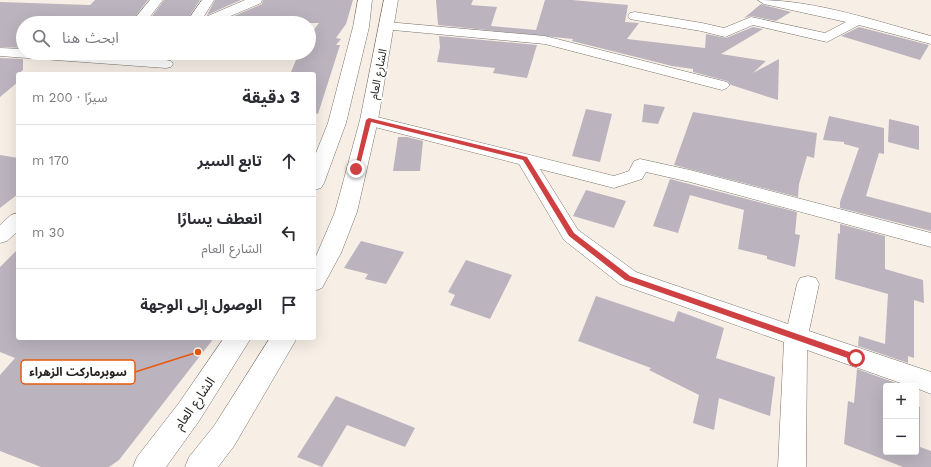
<!DOCTYPE html>
<html lang="ar">
<meta charset="utf-8">
<style>
:root{--surface:#fff;--page:#f2f2f3;--text:#2b2b33;--muted:#7c7c81;--line:#e1e1e2}
body{margin:0;font-family:"Work Sans","Noto Sans Arabic",sans-serif;background:var(--page);color:var(--text);direction:rtl}
.controls{position:absolute;right:12px;bottom:12px;display:grid;overflow:hidden;border-radius:4px;box-shadow:0 4px 16px #0002}
.controls button{width:36px;height:36px;display:grid;place-items:center;padding:0;border:0;border-bottom:1px solid var(--line);background:var(--surface);color:var(--text);font:20px sans-serif}
.stop{position:absolute;width:12px;height:12px;margin:-9px;border:3px solid #cf4042;border-radius:50%;background:#fff}
.stop.end{background:#cf4042;border-color:#fff;box-shadow:0 1px 4px #0008}
.list{margin:0;padding:0;list-style:none}
h2{display:flex;justify-content:space-between;align-items:center;height:52px;margin:0;padding:0 16px;font-size:17px}
h2 small{font-size:13px;font-weight:400;color:var(--muted)}
.list li{display:grid;grid-template-columns:26px 1fr auto;gap:12px;align-items:center;box-sizing:border-box;height:72px;padding:0 16px;border-top:1px solid var(--line)}
.list b{display:block;font-size:15px;white-space:nowrap}
.list p{margin:0;font-size:13px;white-space:nowrap;color:var(--muted)}
.list em{font-size:13px;font-style:normal;color:var(--muted)}
.icon{flex:none;width:22px;height:22px;fill:none;stroke:currentColor;stroke-width:2;stroke-linecap:round;stroke-linejoin:round}
.map{position:relative;flex:none;width:931px;height:467px;overflow:hidden;direction:ltr}
.search{position:absolute;background:var(--surface);box-shadow:0 4px 16px #0002;left:16px;top:16px;width:300px;height:44px;display:flex;align-items:center;gap:10px;box-sizing:border-box;padding:0 14px;border-radius:22px;color:var(--muted);font-size:15px}
.panel{position:absolute;background:var(--surface);box-shadow:0 4px 16px #0002;left:16px;top:72px;width:300px;height:268px;border-radius:4px;direction:rtl}
.map>svg:first-child{display:block}
.building{fill:#bbb4be}
.lines{fill:none;stroke-linecap:round;stroke-linejoin:round}
.minor-casing{stroke:#7a736b;stroke-width:1}
.primary-casing{stroke:#7a736b;stroke-width:1}
.minor{fill:#fff;fill-rule:evenodd}
.primary{fill:#fff;fill-rule:evenodd}
.route{fill:#cf4042}
.labels{text-anchor:middle;stroke-width:4;stroke-linejoin:round;paint-order:stroke}
.street-label{font-size:11px;fill:#25221e;stroke:#fefefe}
.near-street-label{font-size:13px;fill:#25221e;stroke:#fefefe}
.leader{fill:none;stroke:#e8590c;stroke-width:1.5}
.callout-dot{fill:#e8590c;stroke:#fefefe;stroke-width:1.5}
.callout{fill:#fefefe;stroke:#e8590c;stroke-width:1.5}
.callout-label{font-size:12px;text-anchor:middle;font-weight:bold;fill:#25221e}
</style>
<div class="map">
<svg width="931" height="467" viewBox="0 0 931 467">
<rect width="100%" height="100%" fill="#f7efe6"/>
<g class="building">
<polygon points="95,0 148,0 130,23 23,23 23,48 0,47 0,2 90,5"/>
<polygon points="164,0 200,0 185,23 147,23"/>
<polygon points="215,0 241,0 207,15"/>
<polygon points="263,0 353,0 346,24 336,38 341,39 336,45 340,45 318,114 314,113 314,74 291,72 299,53 309,53 309,36 319,23 218,23 262,4"/>
<polygon points="436,0 473,0 471,5 497,7 491,26 536,30 545,0 572,0 628,5 625,22 639,23 627,39 705,48 706,34 726,38 753,27 763,29 721,54 766,61 753,73 779,59 778,100 731,85 727,81 693,72 693,69 672,66 572,41 573,39 438,25"/>
<polygon points="761,4 764,5 791,12 776,21 751,16 744,18"/>
<polygon points="859,27 929,45 920,60 841,36"/>
<polygon points="439,36 537,45 527,78 493,73 495,68 437,62 440,47"/>
<polygon points="0,58 23,59 23,70 18,74 18,82 0,97"/>
<polygon points="644,104 665,107 658,124 642,122"/>
<polygon points="586,109 612,114 600,162 572,156"/>
<polygon points="693,112 817,133 814,158 807,156 799,184 798,197 674,165"/>
<polygon points="829,116 884,128 884,154 879,153 866,196 931,213 931,231 840,208 840,202 859,148 844,144 844,142 823,140"/>
<polygon points="889,119 919,126 919,150 888,142"/>
<polygon points="398,137 407,137 423,141 420,171 393,171"/>
<polygon points="0,155 18,158 18,194 0,208"/>
<polygon points="670,179 797,212 795,234 800,235 795,267 767,259 767,256 738,249 744,210 690,195 678,233 653,226"/>
<polygon points="586,190 626,201 614,228 573,216"/>
<polygon points="840,224 885,236 885,269 923,280 924,303 914,300 914,358 908,356 908,363 858,346 859,336 885,344 888,294 835,279 838,233 840,234"/>
<polygon points="361,241 404,252 386,284 365,279 368,274 344,268"/>
<polygon points="18,249 18,338 214,338 119,460 109,467 41,467 0,451 0,375 15,358 0,352 0,267"/>
<polygon points="466,260 512,275 490,319 450,305 455,295 448,292"/>
<polygon points="596,296 674,322 678,311 724,328 716,358 775,377 770,416 719,398 714,430 693,423 699,395 649,370 651,368 578,341"/>
<polygon points="857,369 904,386 886,386 886,452 916,452 916,406 920,407 920,447 931,451 931,467 903,467 844,444 848,401 854,403"/>
<polygon points="336,396 415,428 405,447 347,425 322,467 297,457"/>
</g>
<g class="lines">
<g class="minor-casing">
<g id="minor">
<polygon points="150,0 163,0 145,23 131,23"/>
<polygon points="202,0 214,0 203,18 245,0 262,0 261,3 214,23 186,23"/>
<path d="M758 0C816 0 875 21 931 36V44L859 25 827 42 753 25 725 37 701 31 635 20 630 19 628 16 630 13 635 12 702 23 724 28 751 17 825 33 846 22 764 4Z"/>
<polygon points="387,22 545,36 727,82 730,85 727,88 722,90 545,44 382,29 380,26 382,23"/>
<polygon points="0,48 23,49 23,53 75,53 166,60 171,61 173,64 171,67 166,68 0,56"/>
<polygon points="369,115 614,176 629,171 634,161 640,159 690,170 931,233 931,247 690,182 646,172 642,179 614,188 540,169 578,230 636,272 788,324 797,284 800,278 808,276 816,278 819,284 809,331 931,372 931,394 916,388 916,386 909,386 807,350 806,467 778,467 784,342 620,284 564,240 519,164 363,124 361,120 363,116"/>
<polygon points="18,213 18,231 7,241 0,243 0,225 11,215"/>
</g>
</g>
<g class="primary-casing">
<g id="primary">
<polygon points="358,0 372,0 369,27 346,123 324,183 321,188 314,190 314,158 328,123 353,27"/>
<polygon points="384,0 398,0 378,120 357,212 341,253 322,288 314,291 314,261 335,212 360,120"/>
<polygon points="224,338 251,338 199,421 166,467 133,467 137,457 179,403"/>
<polygon points="270,338 297,338 234,446 218,467 185,467 189,457 214,426"/>
</g>
</g>
<use href="#minor" class="minor"/>
<use href="#primary" class="primary"/>
</g>
<polygon class="route" points="369,118 527,157 574,233 630,276 858,355 858,360 856,361 625,280 569,236 523,160 371,122 359,169 354,171 366,120"/>
<g class="labels">
<g class="street-label">
<text transform="translate(378 74) rotate(-79)" y="4">الشارع العام</text>
</g>
<g class="near-street-label">
<text transform="translate(194 403) rotate(-55)" y="5">الشارع العام</text>
</g>
</g>
<path class="leader" d="M198 352L135 372"/>
<circle class="callout-dot" cx="198" cy="352" r="4"/>
<rect class="callout" x="21" y="360" width="114" height="24" rx="4"/>
<g class="callout-label">
<text x="78" y="376">سوبرماركت الزهراء</text>
</g>
</svg>
<div class="controls">
<button>+</button>
<button>−</button>
</div>
<div class="stop" style="left:856px;top:358px"></div>
<div class="stop end" style="left:356px;top:169px"></div>
<div class="search"><svg class="icon" aria-label="search" viewBox="0 0 24 24"><circle cx="10" cy="10" r="6"/><path d="M15 15l6 6"/></svg>ابحث هنا</div>
<section class="panel">
<h2>3 دقيقة<small>سيرًا · 200 m</small></h2>
<ul class="list">
<li><svg class="icon" aria-label="ahead" viewBox="0 0 24 24"><path d="M12 20V5M6 11l6-6 6 6"/></svg><div><b>تابع السير</b></div><em>170 m</em></li>
<li><svg class="icon" aria-label="left" viewBox="0 0 24 24"><path d="M17 20v-9H6M10 6l-5 5 5 5"/></svg><div><b>انعطف يسارًا</b><p>الشارع العام</p></div><em>30 m</em></li>
<li><svg class="icon" aria-label="arrive" viewBox="0 0 24 24"><path d="M6 21V4h12l-3 4 3 4H6"/></svg><div><b>الوصول إلى الوجهة</b></div></li>
</ul>
</section>
</div>
